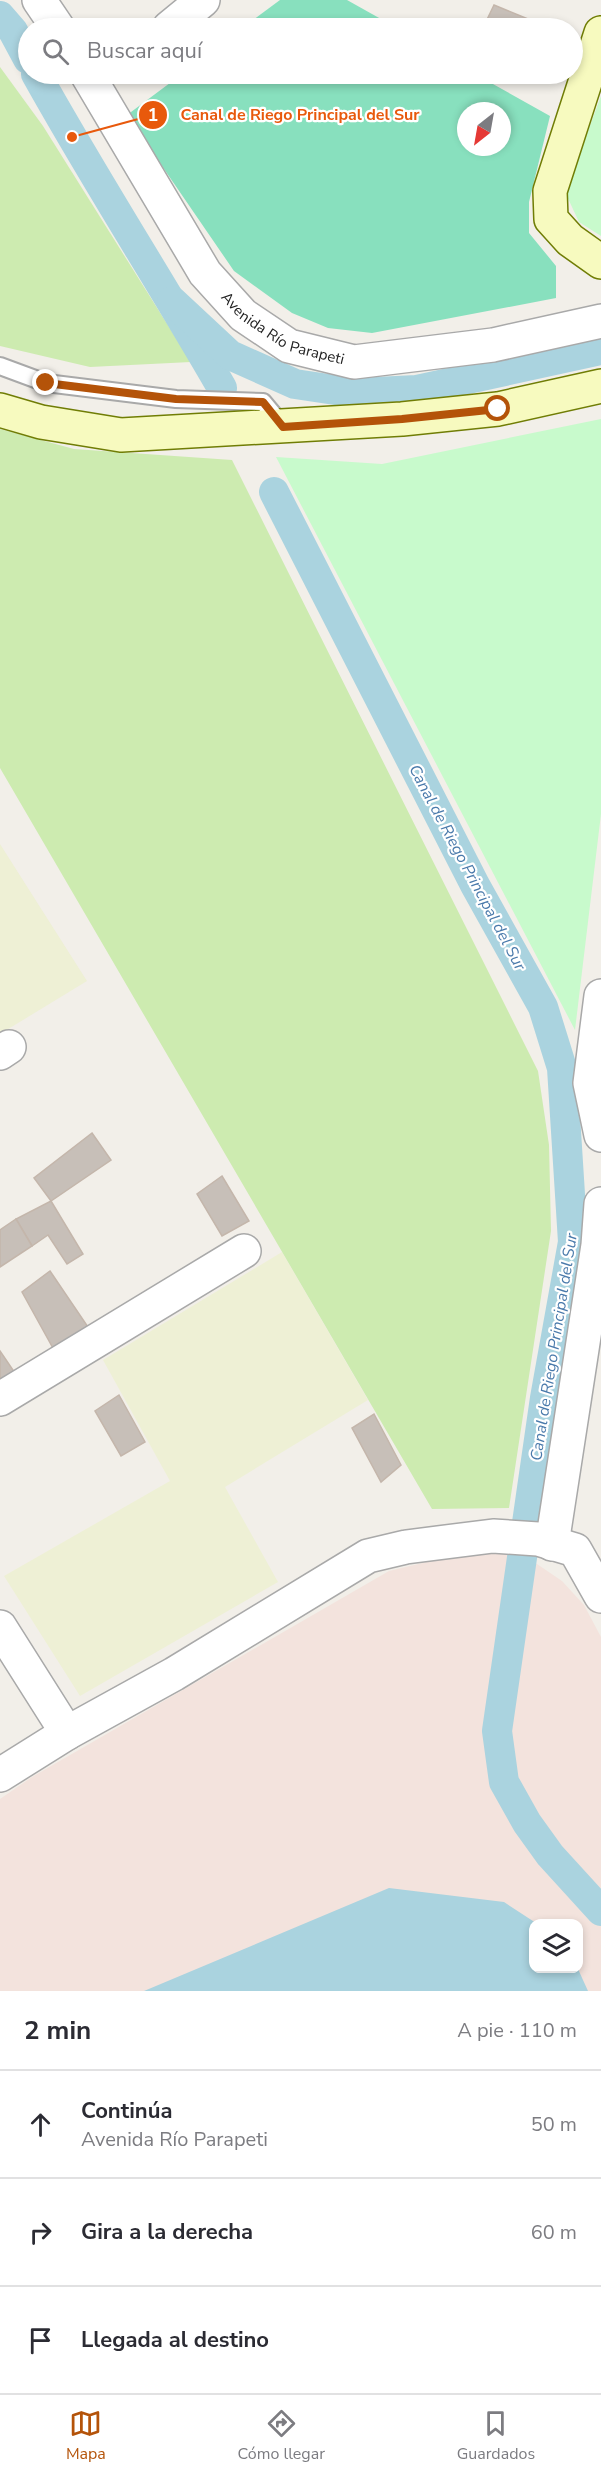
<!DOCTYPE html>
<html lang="es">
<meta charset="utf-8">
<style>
:root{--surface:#fff;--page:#f2f2f3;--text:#2b2b33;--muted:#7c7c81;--line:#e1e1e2;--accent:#b45309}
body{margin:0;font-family:"Nunito Sans",sans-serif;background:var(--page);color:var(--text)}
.controls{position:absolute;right:18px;bottom:18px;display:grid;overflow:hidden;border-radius:12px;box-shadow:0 3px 9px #0003}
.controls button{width:54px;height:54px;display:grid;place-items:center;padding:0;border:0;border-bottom:2px solid var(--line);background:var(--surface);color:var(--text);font:30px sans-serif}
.compass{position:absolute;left:457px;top:102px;width:54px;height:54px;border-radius:50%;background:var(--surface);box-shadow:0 3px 9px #0003;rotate:211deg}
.stop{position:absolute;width:18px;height:18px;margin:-14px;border:4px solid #b45309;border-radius:50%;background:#fff}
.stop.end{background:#b45309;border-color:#fff;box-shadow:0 2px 6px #0008}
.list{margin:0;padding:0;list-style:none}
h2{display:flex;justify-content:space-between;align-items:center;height:78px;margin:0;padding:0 24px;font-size:26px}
h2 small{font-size:20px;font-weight:400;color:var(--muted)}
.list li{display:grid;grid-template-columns:39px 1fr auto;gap:18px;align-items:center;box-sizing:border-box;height:108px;padding:0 24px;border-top:2px solid var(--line)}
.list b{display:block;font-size:22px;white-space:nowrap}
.list p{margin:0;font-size:20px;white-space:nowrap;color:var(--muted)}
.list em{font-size:20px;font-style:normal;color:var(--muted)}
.icon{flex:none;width:33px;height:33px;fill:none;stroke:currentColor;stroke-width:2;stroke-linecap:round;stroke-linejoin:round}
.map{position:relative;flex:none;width:601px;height:1991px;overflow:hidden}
.search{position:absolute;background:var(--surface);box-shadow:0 3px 9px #0003;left:18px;right:18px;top:18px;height:66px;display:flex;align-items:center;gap:15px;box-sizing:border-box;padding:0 21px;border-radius:33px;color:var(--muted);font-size:22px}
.sheet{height:402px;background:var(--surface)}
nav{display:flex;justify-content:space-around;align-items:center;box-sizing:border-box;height:84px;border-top:2px solid var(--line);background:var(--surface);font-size:16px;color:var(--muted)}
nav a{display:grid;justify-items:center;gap:3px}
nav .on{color:var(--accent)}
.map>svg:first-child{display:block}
.military{fill:#f3e3dd;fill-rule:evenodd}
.farmland{fill:#eef0d5}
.grass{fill:#cdebb0}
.park{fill:#c8facc}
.pitch{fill:#88e0be;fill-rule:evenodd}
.water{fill:#aad3df}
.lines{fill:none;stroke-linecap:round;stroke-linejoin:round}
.canal{stroke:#aad3df;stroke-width:30}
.building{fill:#c7bfb8;stroke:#c4b6ab;stroke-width:1.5}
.lane-casing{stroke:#a9a9a9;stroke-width:20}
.street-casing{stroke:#a9a9a9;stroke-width:36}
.secondary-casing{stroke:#707d05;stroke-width:36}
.lane{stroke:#fff;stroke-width:16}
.street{stroke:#fff;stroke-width:33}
.secondary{stroke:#f7fabf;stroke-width:33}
.route{stroke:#b45309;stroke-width:8}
.labels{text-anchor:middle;stroke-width:4.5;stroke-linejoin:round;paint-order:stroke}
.street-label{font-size:15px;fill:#222;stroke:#fff}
.water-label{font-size:16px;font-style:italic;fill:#4a7aab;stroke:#fff}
.leader{fill:none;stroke:#e8590c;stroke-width:2}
.callout-dot{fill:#e8590c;stroke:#fff;stroke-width:2}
.mark-label{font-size:18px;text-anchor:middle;font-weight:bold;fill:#fff}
.callout-label{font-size:16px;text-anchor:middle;font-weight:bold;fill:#e8590c;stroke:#fff;stroke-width:4.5;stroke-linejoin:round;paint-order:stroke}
</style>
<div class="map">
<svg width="601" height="1991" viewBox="0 0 601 1991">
<rect width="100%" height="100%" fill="#f2efe9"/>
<path class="military" d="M490 1547 534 1562 562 1581 584 1605 601 1637V1991H0V1799L32 1777 389 1571ZM534 1924H578V1968H534Z"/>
<g class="farmland">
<polygon points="0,844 87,981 0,1034"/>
<polygon points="282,1252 368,1400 225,1487 278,1582 80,1696 4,1576 170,1481 103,1360"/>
</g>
<g class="grass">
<polygon points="0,67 43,126 191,362 90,367 0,346"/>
<polygon points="0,429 74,449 232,460 538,1071 549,1145 551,1231 509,1508 432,1509 0,768"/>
</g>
<g class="park">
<polygon points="601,96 601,236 579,222 565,192"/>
<polygon points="601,419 601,814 575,1030 276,457 382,464"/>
</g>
<g class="pitch">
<polygon points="280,0 347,0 397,28 242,28"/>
<path d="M182 74H475L550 116 529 202V233L556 266V298L372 333 328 328 292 313 234 271 127 115ZM466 111H502V147H466Z"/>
</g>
<polygon class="water" points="389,1888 504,1902 536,1923 534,1924 534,1968 578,1969 588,1991 144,1991"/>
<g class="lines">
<g class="canal">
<polyline points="0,16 13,31 28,59"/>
<path d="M36 74C95 180 161 282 222 388"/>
<polyline points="172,301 230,355 295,384 355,393 417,390 601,350"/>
<polyline points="274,492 475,885 543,1007 562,1068 573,1242 545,1398 497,1731 504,1782 527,1823 550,1855 601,1911"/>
</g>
</g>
<g class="building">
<polygon points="494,5 545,26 544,28 483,28"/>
<polygon points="92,1133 111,1160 51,1201 34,1178"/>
<polygon points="222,1176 249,1221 222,1236 197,1194"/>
<polygon points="51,1201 83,1254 67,1264 48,1235 32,1246 16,1219"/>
<polygon points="16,1219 32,1246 0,1267 0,1230"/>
<polygon points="50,1271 88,1327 54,1350 22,1292"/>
<polygon points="0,1351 17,1376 0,1386"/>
<polygon points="119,1395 145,1442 121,1456 95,1411"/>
<polygon points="374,1414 401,1465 381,1482 352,1428"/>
</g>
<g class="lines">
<g class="lane-casing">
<polyline id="lane" points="0,366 46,383 176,399 263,402 283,426"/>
</g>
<g class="street-casing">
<g id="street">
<polyline points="39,0 58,28"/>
<polyline points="169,28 203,0"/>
<path id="s1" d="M87 74 205 273 243 315 289 346 354 362 493 345 601 321"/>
<polyline points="601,996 590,1083 601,1135"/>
<polyline points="0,1053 9,1047"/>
<polyline points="0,1399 244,1251"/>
<polyline points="552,1544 598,1245 601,1204"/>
<polyline points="0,1627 67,1733"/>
<polyline points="0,1775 67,1733 174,1674 368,1556 406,1547 493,1536 538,1539 575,1550 601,1596"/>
</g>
</g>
<g class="secondary-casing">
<g id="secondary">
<polyline points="601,33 550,191 551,219 570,240 601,262"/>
<polyline points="0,410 41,422 121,435 402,419 498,409 601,386"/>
</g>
</g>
<use href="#lane" class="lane"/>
<use href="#street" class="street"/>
<use href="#secondary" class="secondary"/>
</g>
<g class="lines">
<polyline class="route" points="46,383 176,399 263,402 283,427 402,419 498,409"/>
</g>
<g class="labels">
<g class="street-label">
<text dy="5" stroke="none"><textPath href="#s1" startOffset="330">Avenida Río Parapeti</textPath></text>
</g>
<g class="water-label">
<text transform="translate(468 867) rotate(62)" y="6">Canal de Riego Principal del Sur</text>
<text transform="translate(553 1347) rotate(-81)" y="6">Canal de Riego Principal del Sur</text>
</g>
</g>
<path class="leader" d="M72 137L153 115"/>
<g class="callout-dot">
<circle cx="72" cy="137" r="6"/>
<circle cx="153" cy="115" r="15"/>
</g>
<g class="mark-label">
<text x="153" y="121">1</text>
</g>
<g class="callout-label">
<text x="300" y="120">Canal de Riego Principal del Sur</text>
</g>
</svg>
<div class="controls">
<button><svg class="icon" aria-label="layers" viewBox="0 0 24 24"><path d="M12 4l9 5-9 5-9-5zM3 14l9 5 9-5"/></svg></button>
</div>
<svg class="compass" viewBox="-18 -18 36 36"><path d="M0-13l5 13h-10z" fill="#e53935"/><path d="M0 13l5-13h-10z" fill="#7c7c81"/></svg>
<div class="stop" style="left:498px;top:409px"></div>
<div class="stop end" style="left:46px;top:383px"></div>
<div class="search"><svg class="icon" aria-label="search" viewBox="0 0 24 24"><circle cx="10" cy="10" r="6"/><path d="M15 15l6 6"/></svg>Buscar aquí</div>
</div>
<section class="sheet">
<h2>2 min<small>A pie · 110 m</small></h2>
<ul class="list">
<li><svg class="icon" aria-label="ahead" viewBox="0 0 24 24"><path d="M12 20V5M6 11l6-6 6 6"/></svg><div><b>Continúa</b><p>Avenida Río Parapeti</p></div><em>50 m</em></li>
<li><svg class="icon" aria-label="right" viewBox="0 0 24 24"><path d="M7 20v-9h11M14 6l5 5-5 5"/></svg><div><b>Gira a la derecha</b></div><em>60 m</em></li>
<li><svg class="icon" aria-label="arrive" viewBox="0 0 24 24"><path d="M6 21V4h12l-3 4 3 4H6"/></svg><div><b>Llegada al destino</b></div></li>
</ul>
</section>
<nav>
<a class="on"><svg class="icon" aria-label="map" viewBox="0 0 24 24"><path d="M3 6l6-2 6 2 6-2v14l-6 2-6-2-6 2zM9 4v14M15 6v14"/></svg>Mapa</a>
<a><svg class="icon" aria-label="directions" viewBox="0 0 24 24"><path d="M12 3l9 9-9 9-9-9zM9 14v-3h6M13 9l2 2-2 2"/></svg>Cómo llegar</a>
<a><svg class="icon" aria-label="saved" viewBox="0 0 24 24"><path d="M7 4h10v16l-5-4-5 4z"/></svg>Guardados</a>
</nav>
